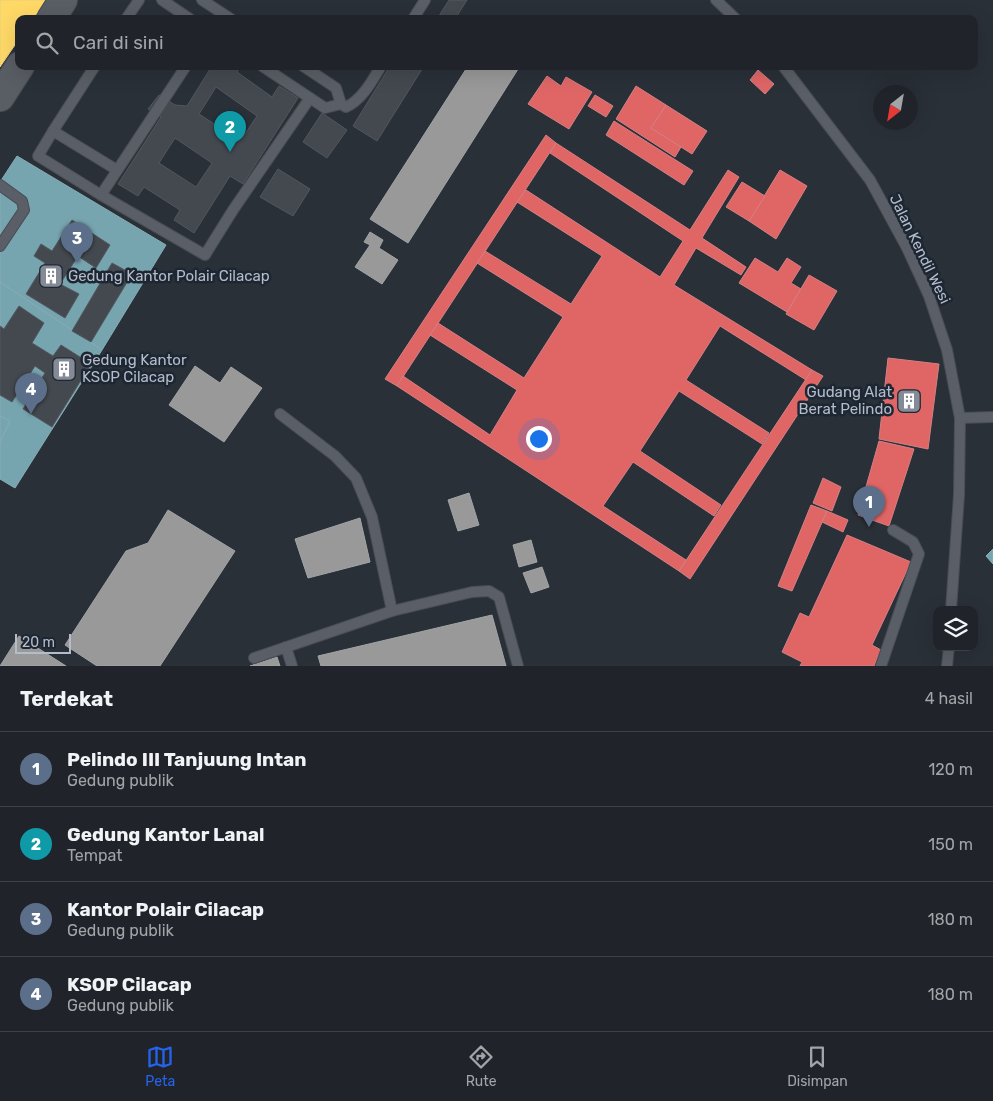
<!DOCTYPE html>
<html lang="id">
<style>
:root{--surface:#20242a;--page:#2d3036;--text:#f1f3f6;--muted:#a2a4a8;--line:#3d4147;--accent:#2563eb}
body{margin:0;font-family:Rubik,sans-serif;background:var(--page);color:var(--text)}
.controls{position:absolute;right:15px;bottom:15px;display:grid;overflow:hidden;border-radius:10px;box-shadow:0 5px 20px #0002}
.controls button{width:45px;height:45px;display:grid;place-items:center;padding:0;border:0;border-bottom:1px solid var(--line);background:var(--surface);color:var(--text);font:25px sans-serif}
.compass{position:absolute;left:873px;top:85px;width:45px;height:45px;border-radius:50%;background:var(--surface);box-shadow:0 5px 20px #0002;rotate:211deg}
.scale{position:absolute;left:15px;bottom:12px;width:56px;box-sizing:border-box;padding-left:5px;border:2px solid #b4bcc9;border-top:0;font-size:14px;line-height:18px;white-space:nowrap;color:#b4bcc9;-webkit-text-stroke:4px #1d2633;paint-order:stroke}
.you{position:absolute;left:538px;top:438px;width:18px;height:18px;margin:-12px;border:4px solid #fff;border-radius:50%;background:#1a73e8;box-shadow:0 0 0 8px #1a73e833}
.badge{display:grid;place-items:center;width:32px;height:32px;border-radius:50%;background:var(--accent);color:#fff;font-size:16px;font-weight:700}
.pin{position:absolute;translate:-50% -41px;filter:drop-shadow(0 1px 2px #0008)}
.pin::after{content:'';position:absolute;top:26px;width:18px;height:15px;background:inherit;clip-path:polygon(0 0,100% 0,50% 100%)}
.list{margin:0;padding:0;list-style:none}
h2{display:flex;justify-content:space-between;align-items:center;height:65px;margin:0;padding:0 20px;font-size:21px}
h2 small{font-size:16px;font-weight:400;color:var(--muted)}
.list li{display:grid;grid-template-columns:32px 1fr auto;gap:15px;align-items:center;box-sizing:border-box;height:75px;padding:0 20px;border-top:1px solid var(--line)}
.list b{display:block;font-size:19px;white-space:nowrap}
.list p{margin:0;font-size:16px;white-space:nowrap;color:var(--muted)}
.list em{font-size:16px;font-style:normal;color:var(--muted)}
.icon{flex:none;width:28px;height:28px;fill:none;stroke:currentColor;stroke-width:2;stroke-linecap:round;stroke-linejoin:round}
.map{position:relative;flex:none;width:993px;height:666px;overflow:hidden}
.search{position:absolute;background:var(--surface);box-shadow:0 5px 20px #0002;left:15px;right:15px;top:15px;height:55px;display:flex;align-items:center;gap:12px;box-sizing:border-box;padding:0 18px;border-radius:10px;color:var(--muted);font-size:19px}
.sheet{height:365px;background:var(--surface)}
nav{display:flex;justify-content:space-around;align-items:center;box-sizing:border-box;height:70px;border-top:1px solid var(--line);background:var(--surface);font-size:14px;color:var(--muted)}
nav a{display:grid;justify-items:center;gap:2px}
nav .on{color:var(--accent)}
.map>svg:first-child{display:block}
.homes{fill:#ffd966;stroke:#e8d084}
.shops{fill:#e06666;stroke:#d38084}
.public{fill:#76a5af;stroke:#89acb7}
.industry{fill:#999;stroke:#a1a4a7}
.building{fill:#444950;stroke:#52575f;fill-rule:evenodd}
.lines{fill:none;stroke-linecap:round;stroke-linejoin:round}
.lane-casing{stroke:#484c53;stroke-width:12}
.secondary-casing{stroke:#484c53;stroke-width:30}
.lane{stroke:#5a5e66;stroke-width:10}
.secondary{stroke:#595d64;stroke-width:28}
.labels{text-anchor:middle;stroke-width:5;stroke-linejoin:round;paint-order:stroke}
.street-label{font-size:15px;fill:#b4bcc9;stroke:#1d2633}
.poi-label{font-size:15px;fill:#b4bcc9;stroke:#1d2633;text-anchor:start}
</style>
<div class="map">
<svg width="993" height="666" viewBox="0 0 993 666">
<rect width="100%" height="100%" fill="#2a3038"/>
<polygon class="homes" points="0,0 46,0 33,19 19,19 19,39 0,67"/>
<g class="shops">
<polygon points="758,70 774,84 765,94 750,80"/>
<polygon points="547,76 561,86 566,77 592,92 569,129 528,104"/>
<polygon points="636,86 666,105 651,128 681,147 675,157 616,119"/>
<polygon points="595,95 613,106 606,117 588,106"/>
<polygon points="666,105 707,131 692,154 651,128"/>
<polygon points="614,121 693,171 684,185 606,135"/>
<polygon points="546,135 556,143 397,386 385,379"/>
<polygon points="556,143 690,230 728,170 739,177 702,238 746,267 741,275 696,248 674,285 812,370 806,380 720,326 686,380 769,433 762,444 679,391 640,451 721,505 714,516 633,462 603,506 686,560 679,571 397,386 403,376 490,435 517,390 430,335 438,323 524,378 563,317 477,263 485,251 571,304 602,256 517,202 526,190 660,277 683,241 550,153"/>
<polygon points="780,170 807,186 776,239 749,221"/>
<polygon points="742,182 765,196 749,221 726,207"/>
<polygon points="755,258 778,272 787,258 801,267 791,283 801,289 787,312 739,283"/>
<polygon points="809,275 837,291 814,330 786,314"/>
<polygon points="888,358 939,364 928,449 879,439"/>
<polygon points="812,370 823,376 690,579 679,571"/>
<polygon points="879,441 914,449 889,526 858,515"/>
<polygon points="823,478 841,487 832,511 813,503"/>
<polygon points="811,505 827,511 792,591 778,586"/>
<polygon points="827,511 848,520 843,532 822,522"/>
<polygon points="847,535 911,562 872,645 881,650 874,666 800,666 802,662 782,652 800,613 809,617"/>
</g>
<g class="public">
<polygon points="17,156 166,245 102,350 0,282 0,182"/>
<polygon points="0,282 102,350 15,488 0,479"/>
<polygon points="0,416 10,421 0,442"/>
<polygon points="993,549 993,564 986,556"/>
</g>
<g class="industry">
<polygon points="468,66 520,66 408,243 370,219"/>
<polygon points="370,232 383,240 379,248 398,260 382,284 355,267 370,245 364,242"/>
<polygon points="195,366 220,383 231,367 262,388 224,442 169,405"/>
<polygon points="469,493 479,525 458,531 448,500"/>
<polygon points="168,510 235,551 160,666 97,666 65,645 126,551 148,543"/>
<polygon points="360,518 370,562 308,578 295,539"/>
<polygon points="531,540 537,562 519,567 513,545"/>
<polygon points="542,567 549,587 531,593 523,573"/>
<polygon points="492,615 506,666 321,666 318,656"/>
<polygon points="19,636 66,666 0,666"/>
<polygon points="277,657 280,666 250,666"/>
</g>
<g class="building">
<polygon points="449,0 467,0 455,19 437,19"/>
<path d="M212 66H241L237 72 272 97 279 86 298 98 243 184 230 176 194 233 174 220 180 210 144 187 138 196 118 184 161 117 148 109 159 95 175 105 187 106ZM216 87 257 116 240 141 199 114ZM175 138 212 163 196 187 159 163Z"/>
<polygon points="390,66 424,66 377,141 353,126"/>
<polygon points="322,113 347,130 327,158 303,142"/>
<polygon points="278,169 310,189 293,216 260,197"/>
<polygon points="72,220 110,245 96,268 78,256 60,284 79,294 65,318 26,294 45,263 34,256 41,244 52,251"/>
<polygon points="112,263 132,274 91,342 72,331"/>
<polygon points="19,306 44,323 32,343 53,356 61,345 91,364 52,427 23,409 45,373 35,366 12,402 0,395 0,326 4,329"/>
</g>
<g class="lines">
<g class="lane-casing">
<g id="lane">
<polyline points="162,0 190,19"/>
<polyline points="202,0 231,19"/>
<polyline points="716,0 736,19"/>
<polyline points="126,19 139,0"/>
<polyline points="413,19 425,0"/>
<polyline points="95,66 53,131 117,170"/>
<polyline points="186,66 101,195 205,255 233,210 310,98"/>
<path d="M262 66 325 108 341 104 346 107C362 100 372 81 381 66"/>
<polyline points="303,66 336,88 341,104"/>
<polyline points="783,66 870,180 907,248 929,296 947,350 960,418 959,495 951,610"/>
<polyline points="53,131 38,156 101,195"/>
<polyline points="0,185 22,201 24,210 0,246"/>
<polyline points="280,414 335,456 356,478 372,517 392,611"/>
<polyline points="960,418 993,417"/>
<polyline points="286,647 292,666"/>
<polyline points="254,658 392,611 472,592 489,591 499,597 518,666"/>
<polyline points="881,666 919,554 913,542 893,530"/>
<polyline points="947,666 949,647"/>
</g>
</g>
<g class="secondary-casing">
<g id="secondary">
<polyline points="51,19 63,0"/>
<polyline points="0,97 20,66"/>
</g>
</g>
<use href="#lane" class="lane"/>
<use href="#secondary" class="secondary"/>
</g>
<defs>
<g id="building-square" transform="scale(1.25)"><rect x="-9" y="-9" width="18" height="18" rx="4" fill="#848b96" stroke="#1d2633"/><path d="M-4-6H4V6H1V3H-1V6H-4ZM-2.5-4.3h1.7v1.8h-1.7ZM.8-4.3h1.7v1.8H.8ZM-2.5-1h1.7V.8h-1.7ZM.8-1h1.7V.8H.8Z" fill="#fff"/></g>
</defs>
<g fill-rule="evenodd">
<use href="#building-square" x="51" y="276"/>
<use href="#building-square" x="64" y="369"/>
<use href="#building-square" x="909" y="401"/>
</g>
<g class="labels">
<g class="street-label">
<text transform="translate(920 249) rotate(64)" y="5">Jalan Kendil Wesi</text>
</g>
<g class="poi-label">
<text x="68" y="281">Gedung Kantor Polair Cilacap</text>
<text x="82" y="365">Gedung Kantor<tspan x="82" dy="17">KSOP Cilacap</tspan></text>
<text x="892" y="397" text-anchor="end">Gudang Alat<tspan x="892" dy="17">Berat Pelindo</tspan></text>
</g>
</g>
</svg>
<div class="controls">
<button><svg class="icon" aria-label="layers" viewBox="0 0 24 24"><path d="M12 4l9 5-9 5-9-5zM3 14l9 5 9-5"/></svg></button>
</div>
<svg class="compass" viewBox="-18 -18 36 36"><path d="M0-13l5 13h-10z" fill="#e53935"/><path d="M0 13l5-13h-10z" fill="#a2a4a8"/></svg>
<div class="scale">20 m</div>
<div class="you"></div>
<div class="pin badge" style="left:869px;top:527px;background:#5c6f8a">1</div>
<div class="pin badge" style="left:230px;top:152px;background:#0f9aa8">2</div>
<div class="pin badge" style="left:77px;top:263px;background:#5c6f8a">3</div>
<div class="pin badge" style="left:31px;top:414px;background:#5c6f8a">4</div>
<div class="search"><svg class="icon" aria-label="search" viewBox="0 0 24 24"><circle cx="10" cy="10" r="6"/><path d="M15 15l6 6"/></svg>Cari di sini</div>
</div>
<section class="sheet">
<h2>Terdekat<small>4 hasil</small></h2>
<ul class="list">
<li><span class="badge" style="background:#5c6f8a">1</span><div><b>Pelindo III Tanjuung Intan</b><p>Gedung publik</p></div><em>120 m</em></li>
<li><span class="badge" style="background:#0f9aa8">2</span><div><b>Gedung Kantor Lanal</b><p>Tempat</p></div><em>150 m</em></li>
<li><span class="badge" style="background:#5c6f8a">3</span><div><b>Kantor Polair Cilacap</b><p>Gedung publik</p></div><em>180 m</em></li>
<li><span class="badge" style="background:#5c6f8a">4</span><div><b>KSOP Cilacap</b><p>Gedung publik</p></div><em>180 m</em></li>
</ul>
</section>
<nav>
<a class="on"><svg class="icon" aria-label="map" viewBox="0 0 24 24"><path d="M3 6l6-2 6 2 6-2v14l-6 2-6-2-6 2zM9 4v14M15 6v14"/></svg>Peta</a>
<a><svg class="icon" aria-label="directions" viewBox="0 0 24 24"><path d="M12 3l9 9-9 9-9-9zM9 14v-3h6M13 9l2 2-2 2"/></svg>Rute</a>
<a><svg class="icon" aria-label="saved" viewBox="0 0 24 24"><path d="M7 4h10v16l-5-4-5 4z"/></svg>Disimpan</a>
</nav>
